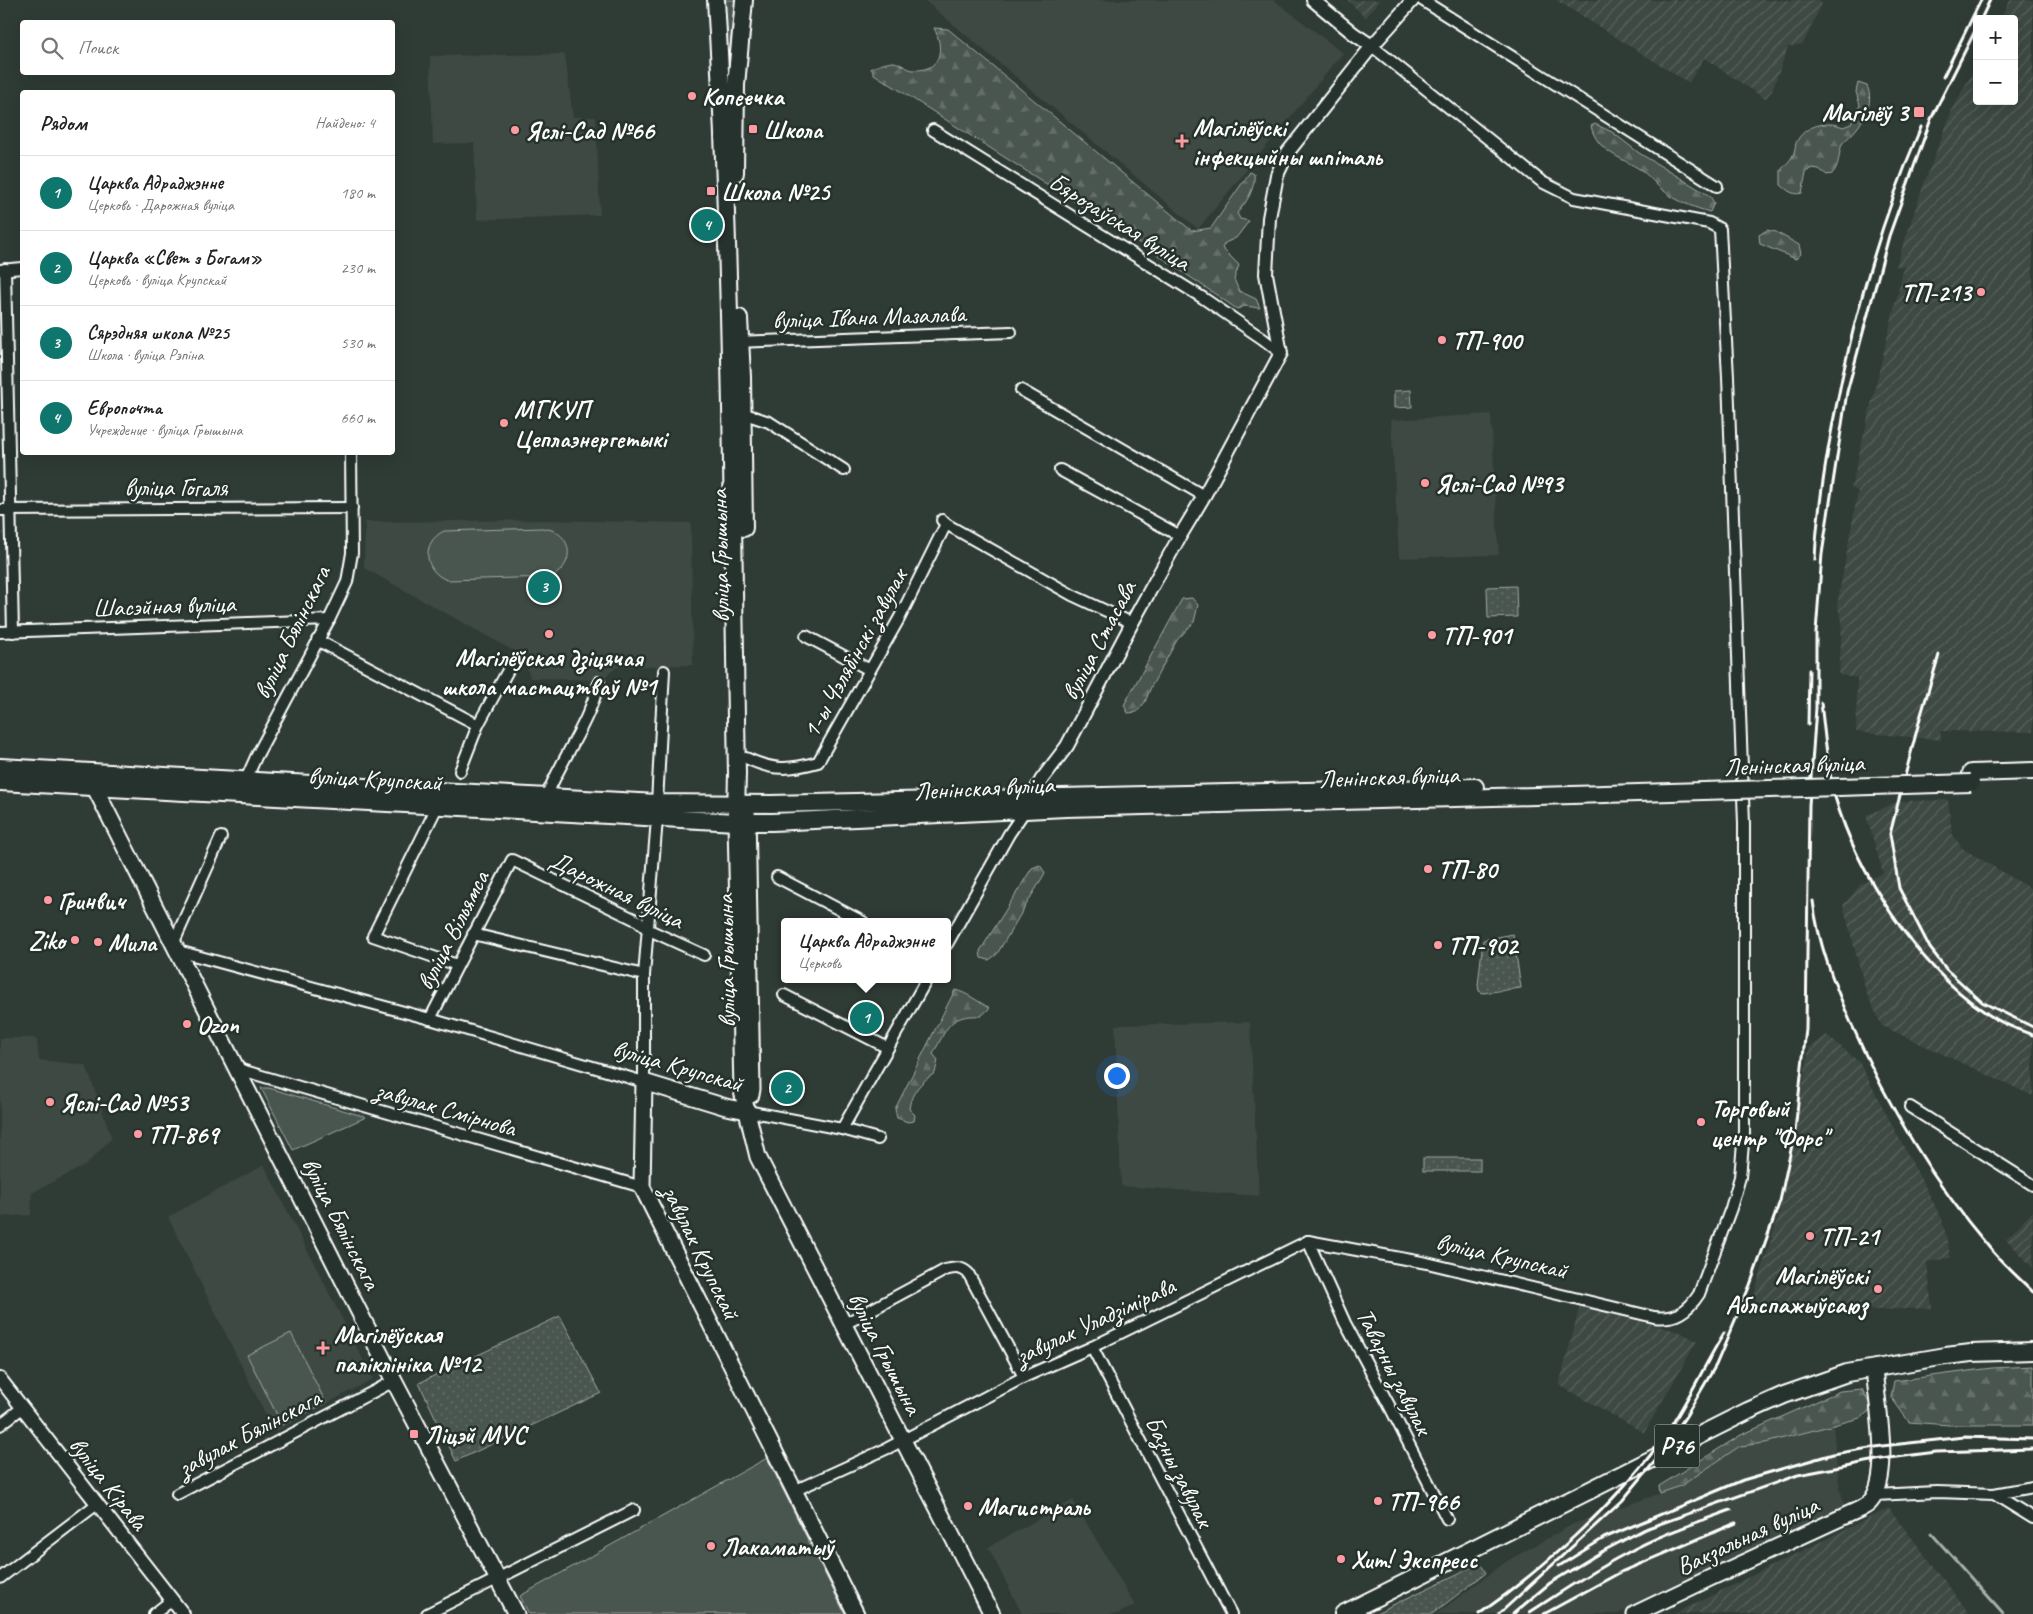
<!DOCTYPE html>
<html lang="ru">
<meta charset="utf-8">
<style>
:root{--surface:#fff;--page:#f2f2f2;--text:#222;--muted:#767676;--line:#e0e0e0;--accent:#0f766e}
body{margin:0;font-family:Caveat,sans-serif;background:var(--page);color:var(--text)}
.controls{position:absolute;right:15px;top:15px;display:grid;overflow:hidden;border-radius:5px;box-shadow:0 5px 20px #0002}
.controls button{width:45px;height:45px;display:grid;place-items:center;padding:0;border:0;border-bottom:1px solid var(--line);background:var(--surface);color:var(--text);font:25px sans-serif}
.you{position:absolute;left:1116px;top:1075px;width:18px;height:18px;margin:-12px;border:4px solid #fff;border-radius:50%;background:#1a73e8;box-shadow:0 0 0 8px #1a73e833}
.badge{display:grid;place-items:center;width:32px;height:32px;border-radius:50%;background:var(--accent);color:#fff;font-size:16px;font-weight:700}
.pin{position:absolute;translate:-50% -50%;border:2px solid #fff;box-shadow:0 1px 5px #0006}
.popup{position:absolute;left:781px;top:918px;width:170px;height:65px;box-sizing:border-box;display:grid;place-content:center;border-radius:5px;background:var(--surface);filter:drop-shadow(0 1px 4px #0005);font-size:16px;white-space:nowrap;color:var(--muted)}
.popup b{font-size:19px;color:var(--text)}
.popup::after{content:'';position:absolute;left:50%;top:100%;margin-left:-10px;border:10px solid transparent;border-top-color:var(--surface)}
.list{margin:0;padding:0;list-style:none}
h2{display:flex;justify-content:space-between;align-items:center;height:65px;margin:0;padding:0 20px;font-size:21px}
h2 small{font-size:16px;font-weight:400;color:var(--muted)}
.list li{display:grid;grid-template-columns:32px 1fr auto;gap:15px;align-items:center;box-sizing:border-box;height:75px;padding:0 20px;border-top:1px solid var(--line)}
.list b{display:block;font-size:19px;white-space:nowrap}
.list p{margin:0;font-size:16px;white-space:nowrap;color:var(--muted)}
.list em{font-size:16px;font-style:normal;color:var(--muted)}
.icon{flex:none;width:28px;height:28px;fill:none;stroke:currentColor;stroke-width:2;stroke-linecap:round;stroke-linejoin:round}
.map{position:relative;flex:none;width:2033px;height:1614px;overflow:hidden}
.search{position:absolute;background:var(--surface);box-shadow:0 5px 20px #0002;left:20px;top:20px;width:375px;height:55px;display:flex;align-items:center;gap:12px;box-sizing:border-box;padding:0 18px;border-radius:5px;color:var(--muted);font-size:19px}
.panel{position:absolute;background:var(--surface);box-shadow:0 5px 20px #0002;left:20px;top:90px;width:375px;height:365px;border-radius:5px}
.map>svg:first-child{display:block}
.built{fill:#3c4842}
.industrial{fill:url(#industrial-furrows)}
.grass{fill:#4a544f;stroke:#a4aaa7}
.forest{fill:url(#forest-firs);stroke:#a4aaa7}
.park{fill:url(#park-dots);stroke:#a4aaa7}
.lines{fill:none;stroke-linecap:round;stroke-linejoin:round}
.stream{stroke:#a9afac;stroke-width:3}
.minor-casing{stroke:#fff;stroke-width:14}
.tertiary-casing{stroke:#fff;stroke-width:16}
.secondary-casing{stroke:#fff;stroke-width:19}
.primary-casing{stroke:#fff;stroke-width:20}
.minor{stroke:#26332d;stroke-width:10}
.tertiary{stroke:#26332d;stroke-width:12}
.secondary{stroke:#26332d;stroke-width:15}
.primary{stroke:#26332d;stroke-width:16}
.rail{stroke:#fff;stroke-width:3}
.primary-bridge-casing{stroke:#fff;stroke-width:20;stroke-linecap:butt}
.primary-bridge{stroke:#26332d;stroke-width:16}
.poi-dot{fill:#ff9aa2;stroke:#26332d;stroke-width:2}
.labels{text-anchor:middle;stroke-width:5;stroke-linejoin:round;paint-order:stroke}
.shield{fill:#26332d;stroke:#bec2c0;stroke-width:1}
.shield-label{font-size:24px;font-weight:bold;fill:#fff}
.poi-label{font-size:25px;font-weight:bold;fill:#fff;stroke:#26332d;text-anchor:start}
.street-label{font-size:25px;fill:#fff;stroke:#26332d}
</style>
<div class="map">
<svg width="2033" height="1614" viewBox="0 0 2033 1614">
<defs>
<pattern id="industrial-furrows" width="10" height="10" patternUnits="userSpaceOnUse" patternTransform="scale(1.25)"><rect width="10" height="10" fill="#3c4842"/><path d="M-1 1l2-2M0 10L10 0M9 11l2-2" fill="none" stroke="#59635e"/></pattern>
<pattern id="forest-firs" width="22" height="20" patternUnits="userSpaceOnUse" patternTransform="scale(1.25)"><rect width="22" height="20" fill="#4a544f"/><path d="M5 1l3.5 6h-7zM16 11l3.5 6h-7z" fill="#656e69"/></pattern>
<pattern id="park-dots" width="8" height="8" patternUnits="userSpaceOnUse" patternTransform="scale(1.25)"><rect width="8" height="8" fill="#4a544f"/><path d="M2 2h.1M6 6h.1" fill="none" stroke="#656e69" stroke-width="1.8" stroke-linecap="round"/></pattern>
</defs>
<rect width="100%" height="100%" fill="#2f3b35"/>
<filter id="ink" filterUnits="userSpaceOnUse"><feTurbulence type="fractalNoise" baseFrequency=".02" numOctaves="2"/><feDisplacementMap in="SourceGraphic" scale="10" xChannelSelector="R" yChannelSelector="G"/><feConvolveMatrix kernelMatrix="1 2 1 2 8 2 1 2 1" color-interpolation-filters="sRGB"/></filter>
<g filter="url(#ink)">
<g class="built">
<polygon points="924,0 1274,0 1343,53 1198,229"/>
<polygon points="565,54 573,117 596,117 600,215 477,220 474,143 433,144 430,56"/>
<polygon points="1491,414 1499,555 1399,558 1391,420"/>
<polygon points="545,520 691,523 693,665 617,667 601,680 530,678 523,656 364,568 365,522"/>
<polygon points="1250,1022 1259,1196 1121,1186 1115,1025"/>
<polygon points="0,1038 33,1038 37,1040 39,1060 86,1065 112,1138 86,1165 32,1193 31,1215 0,1217"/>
<polygon points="264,1165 373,1379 274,1432 168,1217"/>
<polygon points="1833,1426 1839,1483 1845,1508 1618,1614 1436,1614 1507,1561 1573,1524 1681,1486 1740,1446 1765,1443"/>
<polygon points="1073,1500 1135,1605 1118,1614 1022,1614 988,1547"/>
</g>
<g class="industrial">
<polygon points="1347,0 1380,0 1366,18"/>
<polygon points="1556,0 1819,0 1822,4 1803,44 1788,47 1772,91 1765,99 1704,58 1689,83"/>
<polygon points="2010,0 2033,0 2033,732 1940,731 1941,740 1856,732 1857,678 1839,675 1842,621 1837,605 1858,491 1851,488 1904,267 1896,266 1923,186 1952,110 1977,63 1977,101 2014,101 2014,19 2000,19"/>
<polygon points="1948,800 1952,833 1962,848 2033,890 2033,1096 1882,1026 1866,992 1843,905 1861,884 1883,873 1866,815 1900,801"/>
<polygon points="1827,1035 1859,1062 1942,1219 1951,1258 1927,1262 1932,1308 1827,1312 1752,1301 1782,1203 1809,1048"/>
<polygon points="2033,1211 2033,1268 2006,1239"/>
<polygon points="1580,1305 1680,1332 1697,1341 1644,1433 1559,1385"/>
<polygon points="1889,1508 1970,1614 1674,1614"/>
</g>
<g class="grass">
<polygon points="722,0 735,0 727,76"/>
<path d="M542 528C572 530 578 564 551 577L447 580C423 571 421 542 444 531Z"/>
<polygon points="261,1088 269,1088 366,1117 293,1150"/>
<polygon points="291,1333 326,1403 282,1425 247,1355"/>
<polygon points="767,1458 845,1614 529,1614 520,1596"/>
</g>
<g class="forest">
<path d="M934 28 948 29 1192 231 1211 228 1250 172 1254 174C1256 187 1246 204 1237 213L1240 219 1249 221 1236 238 1225 243 1222 248 1239 265 1234 279 1239 291 1256 299 1260 308 1245 306 1237 309 1158 255 874 74 871 68C877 66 887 62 894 62 901 63 908 71 916 70 942 70 944 47 934 28Z"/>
<path d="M1858 83 1867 86C1875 103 1863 123 1850 136 1847 139 1844 141 1842 144 1838 155 1840 165 1832 174L1827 175 1819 169 1812 168 1806 172 1802 193C1793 196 1787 190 1781 185V170C1785 165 1791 160 1793 155 1795 151 1795 147 1796 143 1804 125 1827 120 1843 127L1851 124 1860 105 1856 92Z"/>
<path d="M1595 124 1612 132 1639 153 1710 196 1714 203 1710 212C1695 208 1676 201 1664 191 1655 185 1650 176 1641 170 1621 157 1597 152 1591 126Z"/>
<polygon points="1767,230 1776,232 1799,245 1801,254 1796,259 1760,244 1759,235"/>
<polygon points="1192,598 1198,605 1194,622 1177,640 1151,687 1145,702 1137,712 1128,713 1124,705 1182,599"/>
<polygon points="1040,865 1045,873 997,954 989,960 981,958 980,951 1032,868"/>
<path d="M955 990C968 993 978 1002 990 1008L981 1016C948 1014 947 1029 933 1054L938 1060 935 1073C921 1082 911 1092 909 1109L915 1115 914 1121 908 1122 897 1118 895 1109Z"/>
<polygon points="2033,1366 2033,1425 1949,1425 1909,1422 1891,1397 1894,1381 1992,1368"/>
<polygon points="1862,1389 1872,1409 1860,1418 1765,1443 1740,1446 1681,1486 1660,1493 1659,1486 1741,1435 1840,1391"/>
</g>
<g class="park">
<polygon points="1411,390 1412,407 1394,408 1394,391"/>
<polygon points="1516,586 1517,617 1488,618 1487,587"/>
<polygon points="1513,934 1521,988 1483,993 1479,991 1478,985 1483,940"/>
<rect x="1423" y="1158" width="57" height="13"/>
<polygon points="560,1316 601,1393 456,1461 419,1383"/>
<polygon points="1480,1563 1486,1573 1432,1614 1374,1614"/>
</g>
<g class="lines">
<polyline class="stream" points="1932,1534 2003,1614"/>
<g class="minor-casing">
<g id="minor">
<polyline points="1422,0 1717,186"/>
<polyline points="933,130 1203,298 1263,339 1281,353"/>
<polyline points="5,269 13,632"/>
<polyline points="0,270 22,268"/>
<polyline points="735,342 1011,332"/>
<polyline points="1021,390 1204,496"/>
<polyline points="742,413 769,422 844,470"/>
<polyline points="1060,470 1180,536"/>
<polyline points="0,510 352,508"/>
<polyline points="942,520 946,524 1072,595 1132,623"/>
<polyline points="0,632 329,620"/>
<polyline points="806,636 870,670"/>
<polyline points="317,640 478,725"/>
<path d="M746 758C773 771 790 770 818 762L900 617 946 524"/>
<polyline points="460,771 478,725 513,661"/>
<polyline points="244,784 256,757 329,620 347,582 352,553 351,452"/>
<path d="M546 797C562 758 589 723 599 682"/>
<polyline points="657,803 664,671"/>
<polyline points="437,807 373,936 457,965"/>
<polyline points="777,877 863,922"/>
<polyline points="473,934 644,975"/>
<polyline points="174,942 221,837"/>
<polyline points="947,944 1009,834 1026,809"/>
<polyline points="178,951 430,1019 644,1082 644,975 657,819"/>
<polyline points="784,995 888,1048"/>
<polyline points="430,1019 512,860 638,921 647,929 704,955"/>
<polyline points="238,1069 642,1187"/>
<polyline points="1910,1107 2033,1185"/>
<polyline points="747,1111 842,1129 878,1139"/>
<polyline points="842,1129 927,979"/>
<path d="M1308 1241 1427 1263 1654 1317C1675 1320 1688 1311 1699 1294L1731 1208 1740 1177 1744 1133V824L1728 377 1720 229 1709 223 1574 198 1542 182 1372 46"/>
<polyline points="1308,1241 1345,1323 1389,1405 1447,1519"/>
<path d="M843 1325 945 1270C954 1268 961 1266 968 1273L1024 1377"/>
<polyline points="1092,1347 1231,1614"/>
<polyline points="0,1425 22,1408"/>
<polyline points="796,1490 888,1448 1024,1377 1092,1347 1308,1241"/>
<polyline points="177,1494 394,1381"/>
<polyline points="1994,1494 2033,1518"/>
<polyline points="1875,1495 1937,1492 1994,1494 2033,1487"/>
<polyline points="0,1578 97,1504"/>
<polyline points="154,1614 172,1600"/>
<polyline points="427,1614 634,1510"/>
</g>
</g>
<g class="tertiary-casing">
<g id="tertiary">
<polyline points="1313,0 1354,34 1372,46"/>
<polyline points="1032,797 1042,779 1067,746 1132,623 1180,536 1204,496 1281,353 1266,274 1269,218 1277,175 1288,152 1372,46 1413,0"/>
<polyline points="0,1379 183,1614"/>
</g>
</g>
<g class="secondary-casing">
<g id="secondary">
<polyline points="95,777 95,788 394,1381 516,1614"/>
<polyline points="747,810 752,1089 751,1095"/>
<polyline points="736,822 742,1091 758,1157 992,1614"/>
<polyline points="747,1111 726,1107 644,1082 642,1187 856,1614"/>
<path d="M1635 1614 1710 1578 1860 1509C1863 1507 1868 1505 1870 1502 1893 1477 1876 1401 1874 1368"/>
</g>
</g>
<g class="primary-casing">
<g id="primary">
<path d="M716 0C732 257 732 515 737 773L736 815"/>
<polyline points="735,173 736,85 744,0"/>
<polyline points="739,318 742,377 744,528"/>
<polyline points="0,767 657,803 771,804 1475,787"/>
<polyline points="1971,773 2033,771"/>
<polyline points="0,782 736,822 772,822 1066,808 1572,795"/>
<polyline points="1343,1614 1748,1411 1784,1395 1847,1373 1946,1356 1971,1353 2033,1351"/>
</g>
</g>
<use href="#minor" class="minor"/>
<use href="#tertiary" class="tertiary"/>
<use href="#secondary" class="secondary"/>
<use href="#primary" class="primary"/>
<g class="rail">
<polyline points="1981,19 1990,0"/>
<polyline points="1943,77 1981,0"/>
<path d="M1815 560C1817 512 1825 464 1834 417 1853 318 1881 220 1921 127"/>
<polyline points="1939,655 1920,718 1890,834 1899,888 1930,948 1947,970 1982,1002 2033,1027"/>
<path d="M1821 703C1825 734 1827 767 1835 797 1857 873 1917 965 1982 1010 1996 1021 2016 1029 2033 1035"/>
<polyline points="1808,725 1809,670"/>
<path d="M1813 901C1818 943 1834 984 1851 1023 1886 1102 1932 1180 1988 1246 2001 1262 2018 1277 2033 1292"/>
<polyline points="1559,1566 1604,1538 1743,1480 1833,1454 1882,1446 1964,1437 2033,1439"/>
<path d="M1530 1612C1561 1592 1592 1571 1625 1554 1659 1535 1695 1523 1731 1510"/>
<path d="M1479 1614C1541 1571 1613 1505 1659 1444 1684 1410 1702 1369 1724 1333"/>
<polyline points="1499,1614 1622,1501 1656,1460 1686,1416 1716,1365 1750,1285 1780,1201 1795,1131 1806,1029 1809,805 1816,708 1816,632 1822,554 1847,392 1889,236 1931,119 1977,27"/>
<polyline points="1513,1614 1550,1583 1603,1551 1645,1529 1798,1475 1882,1459 1936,1452 2033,1449"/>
<polyline points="1544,1614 1621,1572 1736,1523"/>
</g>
<g class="primary-bridge-casing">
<polyline id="primary-bridge" points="1572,795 1971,783"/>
</g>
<use href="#primary-bridge" class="primary-bridge"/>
</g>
</g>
<g class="poi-dot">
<circle cx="692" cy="96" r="5"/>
<rect x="1913" y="106" width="12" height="12" rx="2.5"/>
<rect x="748" y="124" width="10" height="10" rx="2.5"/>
<circle cx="515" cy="130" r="5"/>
<path d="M1179.5 133.5h5v5h5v5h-5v5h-5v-5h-5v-5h5z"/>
<rect x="706" y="186" width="10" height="10" rx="2.5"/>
<circle cx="1981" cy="292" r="5"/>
<circle cx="1442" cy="340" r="5"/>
<circle cx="504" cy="423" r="5"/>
<circle cx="1425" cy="483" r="5"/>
<circle cx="549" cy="634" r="5"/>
<circle cx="1432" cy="635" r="5"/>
<circle cx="1428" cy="869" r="5"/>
<circle cx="48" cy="900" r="5"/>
<circle cx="75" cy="940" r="5"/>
<circle cx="98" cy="942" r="5"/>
<circle cx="1438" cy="945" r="5"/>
<circle cx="187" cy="1024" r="5"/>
<circle cx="50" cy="1102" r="5"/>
<circle cx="1701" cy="1122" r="5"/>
<circle cx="138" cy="1134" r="5"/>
<circle cx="1810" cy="1236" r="5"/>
<circle cx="1878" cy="1289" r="5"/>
<path d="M320.5 1340.5h5v5h5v5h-5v5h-5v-5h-5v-5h5z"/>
<rect x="409" y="1429" width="10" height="10" rx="2.5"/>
<circle cx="1378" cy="1501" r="5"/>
<circle cx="968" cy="1506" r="5"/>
<circle cx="711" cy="1546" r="5"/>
<circle cx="1341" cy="1559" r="5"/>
</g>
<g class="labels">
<rect class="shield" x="1654.5" y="1424.5" width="45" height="43" rx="4"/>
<g class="shield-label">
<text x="1677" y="1454">Р76</text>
</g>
<g class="poi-label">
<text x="702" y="105">Копеечка</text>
<text x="1908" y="121" text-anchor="end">Магілёў 3</text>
<text x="1193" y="136">Магілёўскі<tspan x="1193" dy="29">інфекцыйны шпіталь</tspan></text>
<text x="763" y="138">Школа</text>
<text x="525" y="139">Яслі-Сад №66</text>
<text x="721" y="200">Школа №25</text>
<text x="1971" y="301" text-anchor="end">ТП-213</text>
<text x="1452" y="349">ТП-900</text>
<text x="514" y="418">МГКУП<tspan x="514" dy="29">Цеплаэнергетыкі</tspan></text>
<text x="1435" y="492">Яслі-Сад №93</text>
<text x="1442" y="644">ТП-901</text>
<text x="549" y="666" text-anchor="middle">Магілёўская дзіцячая<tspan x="549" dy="29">школа мастацтваў №1</tspan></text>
<text x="1438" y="878">ТП-80</text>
<text x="58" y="909">Гринвич</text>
<text x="65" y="949" text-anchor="end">Ziko</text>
<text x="108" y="951">Мила</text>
<text x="1448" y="954">ТП-902</text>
<text x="197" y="1033">Ozon</text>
<text x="60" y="1111">Яслі-Сад №53</text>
<text x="1711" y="1117">Торговый<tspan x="1711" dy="29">центр "Форс"</tspan></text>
<text x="148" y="1143">ТП-869</text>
<text x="1820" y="1245">ТП-21</text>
<text x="1868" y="1284" text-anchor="end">Магілёўскі<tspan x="1868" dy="29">Аблспажыўсаюз</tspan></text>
<text x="334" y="1343">Магілёўская<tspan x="334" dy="29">паліклініка №12</tspan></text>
<text x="424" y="1443">Ліцэй МУС</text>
<text x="1388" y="1510">ТП-966</text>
<text x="978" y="1515">Магистраль</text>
<text x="721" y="1555">Лакаматыў</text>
<text x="1351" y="1568">Хит! Экспресс</text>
</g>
<g class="street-label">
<text transform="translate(1120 221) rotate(32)" y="9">Бярозаўская вуліца</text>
<text transform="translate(869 316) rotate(-2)" y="9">вуліца Iвана Мазалава</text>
<text x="176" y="496">вуліца Гогаля</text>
<text transform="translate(719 556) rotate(-91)" y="9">вуліца Грышына</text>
<text transform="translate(164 605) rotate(-2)" y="9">Шасэйная вуліца</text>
<text transform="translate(291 632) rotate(-64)" y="9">вуліца Бялінскага</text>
<text transform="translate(1098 640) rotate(-62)" y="9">вуліца Стасава</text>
<text transform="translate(854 653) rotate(-61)" y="9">1-ы Чэлябінскі завулак</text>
<text transform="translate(1794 764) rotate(-2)" y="9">Ленінская вуліца</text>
<text transform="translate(1389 776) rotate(-2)" y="9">Ленінская вуліца</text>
<text transform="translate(375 778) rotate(3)" y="9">вуліца Крупскай</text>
<text transform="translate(984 787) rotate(-3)" y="9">Ленінская вуліца</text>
<text transform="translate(617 889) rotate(26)" y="9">Дарожная вуліца</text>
<text transform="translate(452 930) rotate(-63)" y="9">вуліца Вільямса</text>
<text transform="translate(725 961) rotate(-91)" y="9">вуліца Грышына</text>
<text transform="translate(678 1065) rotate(16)" y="9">вуліца Крупскай</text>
<text transform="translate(446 1108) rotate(16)" y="9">завулак Смірнова</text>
<text transform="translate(342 1223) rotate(63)" y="9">вуліца Бялінскага</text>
<text transform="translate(702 1252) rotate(64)" y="9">завулак Крупскай</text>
<text transform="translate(1502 1255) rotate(13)" y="9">вуліца Крупскай</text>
<text transform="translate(1095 1320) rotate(-25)" y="9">завулак Уладзімірава</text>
<text transform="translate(886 1353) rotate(63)" y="9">вуліца Грышына</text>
<text transform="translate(1395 1371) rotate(63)" y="9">Таварны завулак</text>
<text transform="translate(249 1432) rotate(-28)" y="9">завулак Бялінскага</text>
<text transform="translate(1180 1471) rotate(63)" y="9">Базны завулак</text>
<text transform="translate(109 1483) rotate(52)" y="9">вуліца Кірава</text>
<text transform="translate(1747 1535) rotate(-25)" y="9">Вакзальная вуліца</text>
</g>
</g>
</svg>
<div class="controls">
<button>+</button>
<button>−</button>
</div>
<div class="you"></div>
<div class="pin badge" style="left:866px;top:1018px">1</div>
<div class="popup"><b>Царква Адраджэнне</b>Церковь</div>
<div class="pin badge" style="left:787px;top:1088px">2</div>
<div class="pin badge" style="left:544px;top:587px">3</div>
<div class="pin badge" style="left:707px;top:225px">4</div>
<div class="search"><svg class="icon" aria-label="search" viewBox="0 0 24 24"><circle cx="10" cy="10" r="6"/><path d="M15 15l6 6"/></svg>Поиск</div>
<section class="panel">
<h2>Рядом<small>Найдено: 4</small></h2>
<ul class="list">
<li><span class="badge">1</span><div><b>Царква Адраджэнне</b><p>Церковь · Дарожная вуліца</p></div><em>180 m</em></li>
<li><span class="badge">2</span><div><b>Царква «Свет з Богам»</b><p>Церковь · вуліца Крупскай</p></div><em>230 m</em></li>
<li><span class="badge">3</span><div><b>Сярэдняя школа №25</b><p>Школа · вуліца Рэпіна</p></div><em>530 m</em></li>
<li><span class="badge">4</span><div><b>Европочта</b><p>Учреждение · вуліца Грышына</p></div><em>660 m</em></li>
</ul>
</section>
</div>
